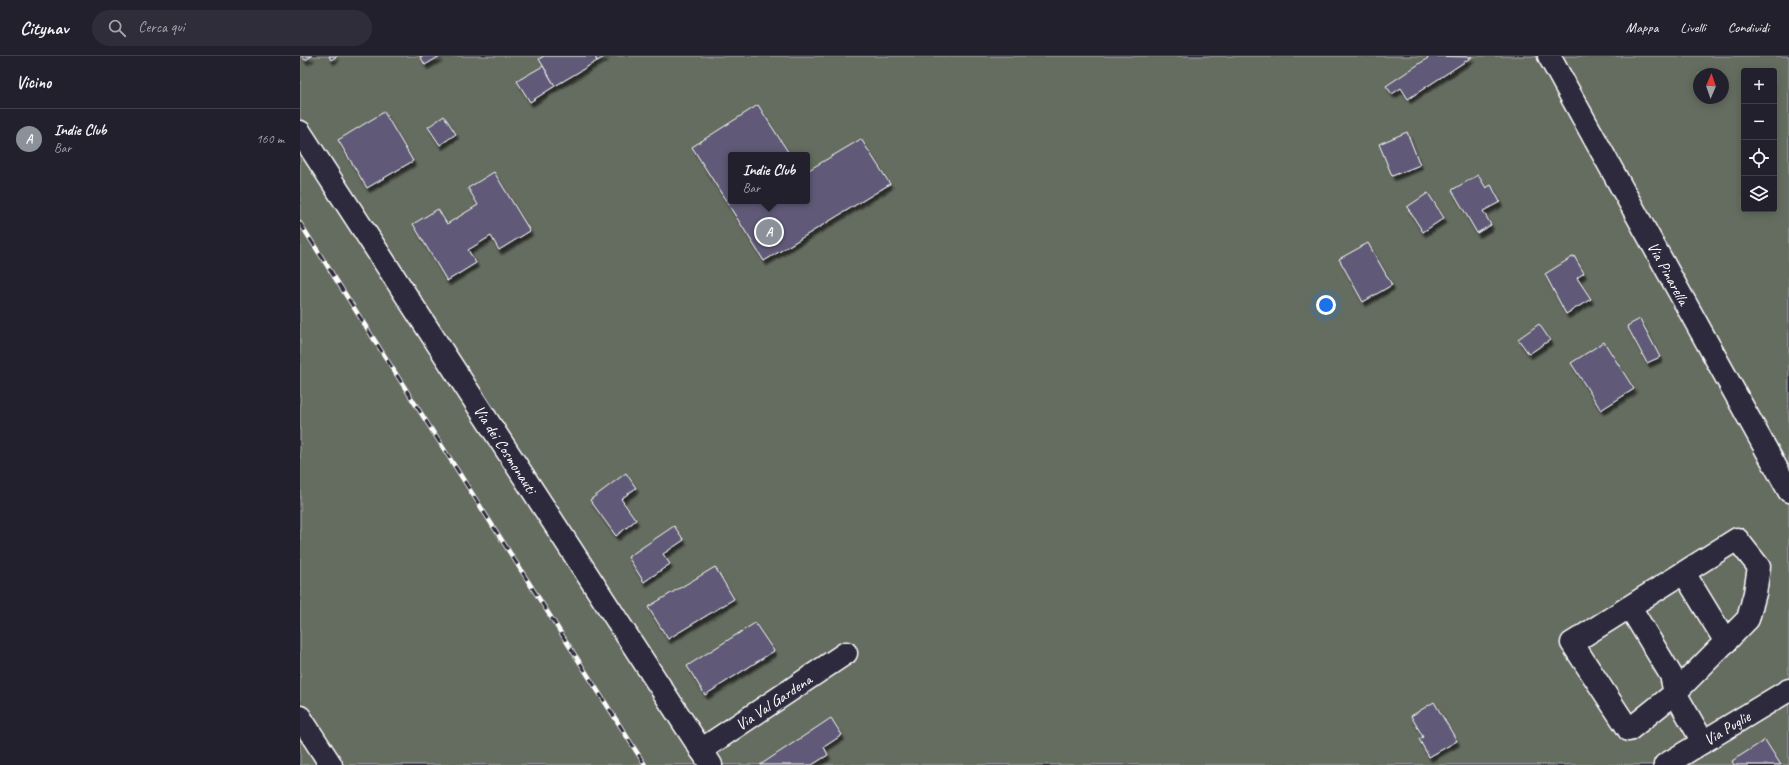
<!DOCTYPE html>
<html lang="it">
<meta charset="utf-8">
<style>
:root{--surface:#23202e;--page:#2f2d3a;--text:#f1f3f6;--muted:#a3a3aa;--line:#403e4a;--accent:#8c9099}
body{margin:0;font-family:Caveat,sans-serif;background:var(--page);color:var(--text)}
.controls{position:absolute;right:12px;top:12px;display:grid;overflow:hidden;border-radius:4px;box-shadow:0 2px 10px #0003}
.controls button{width:36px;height:36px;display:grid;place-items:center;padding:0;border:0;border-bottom:1px solid var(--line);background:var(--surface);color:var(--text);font:20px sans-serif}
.compass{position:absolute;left:1393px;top:12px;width:36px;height:36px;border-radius:50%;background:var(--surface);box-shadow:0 2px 10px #0003;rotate:2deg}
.you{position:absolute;left:1026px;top:249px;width:14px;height:14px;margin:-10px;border:3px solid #fff;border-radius:50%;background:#1a73e8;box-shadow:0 0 0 6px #1a73e833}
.badge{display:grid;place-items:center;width:26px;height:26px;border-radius:50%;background:var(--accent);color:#fff;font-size:13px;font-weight:700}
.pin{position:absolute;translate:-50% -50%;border:2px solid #fff;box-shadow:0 1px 4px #0006}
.popup{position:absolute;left:428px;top:96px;width:82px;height:52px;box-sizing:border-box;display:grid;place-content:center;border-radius:4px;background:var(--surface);filter:drop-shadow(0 1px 3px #0005);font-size:13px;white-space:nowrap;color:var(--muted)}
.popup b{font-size:15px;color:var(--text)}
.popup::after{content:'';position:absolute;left:50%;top:100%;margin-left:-8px;border:8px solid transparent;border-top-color:var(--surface)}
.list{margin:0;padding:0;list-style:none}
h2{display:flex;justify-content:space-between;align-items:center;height:52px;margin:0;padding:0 16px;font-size:17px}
h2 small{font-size:13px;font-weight:400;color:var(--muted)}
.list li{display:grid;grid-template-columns:26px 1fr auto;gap:12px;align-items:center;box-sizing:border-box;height:60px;padding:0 16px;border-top:1px solid var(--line)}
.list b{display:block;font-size:15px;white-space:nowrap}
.list p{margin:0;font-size:13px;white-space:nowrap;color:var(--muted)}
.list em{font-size:13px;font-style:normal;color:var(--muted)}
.icon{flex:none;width:22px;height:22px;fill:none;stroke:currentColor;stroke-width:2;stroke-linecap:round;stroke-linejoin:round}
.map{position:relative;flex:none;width:1489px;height:709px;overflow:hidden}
header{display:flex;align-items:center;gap:24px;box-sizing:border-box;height:56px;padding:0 20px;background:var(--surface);border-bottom:1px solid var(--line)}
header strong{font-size:19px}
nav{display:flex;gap:22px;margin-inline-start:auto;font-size:14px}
.search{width:280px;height:36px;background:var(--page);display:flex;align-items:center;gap:10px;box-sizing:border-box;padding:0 14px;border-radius:22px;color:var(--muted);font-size:15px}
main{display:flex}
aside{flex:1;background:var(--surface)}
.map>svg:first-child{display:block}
.green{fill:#656d61;stroke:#b2b6b0;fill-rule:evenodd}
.building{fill:#605a78;stroke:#fff;filter:url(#shadow)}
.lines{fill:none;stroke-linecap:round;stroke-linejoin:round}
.minor-casing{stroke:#fff;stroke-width:25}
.major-casing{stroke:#fff;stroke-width:25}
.minor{stroke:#2f2a3d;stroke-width:22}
.major{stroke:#2f2a3d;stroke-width:22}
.rail-casing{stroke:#fff;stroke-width:4.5}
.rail{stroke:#2f2a3d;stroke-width:3;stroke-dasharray:9;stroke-linecap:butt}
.labels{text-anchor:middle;stroke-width:4;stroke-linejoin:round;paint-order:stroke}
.street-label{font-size:16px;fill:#fff;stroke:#2f2a3d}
</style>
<header>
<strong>Citynav</strong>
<div class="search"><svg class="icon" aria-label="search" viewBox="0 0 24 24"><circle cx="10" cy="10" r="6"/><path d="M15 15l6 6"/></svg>Cerca qui</div>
<nav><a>Mappa</a><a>Livelli</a><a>Condividi</a></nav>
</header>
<main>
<aside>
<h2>Vicino<small></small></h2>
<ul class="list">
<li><span class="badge">A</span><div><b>Indie Club</b><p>Bar</p></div><em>160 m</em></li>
</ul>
</aside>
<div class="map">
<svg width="1489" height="709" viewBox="0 0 1489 709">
<defs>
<filter id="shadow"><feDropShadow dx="2.5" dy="4.5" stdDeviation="1" flood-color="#0009"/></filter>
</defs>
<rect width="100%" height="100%" fill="#2f2a3d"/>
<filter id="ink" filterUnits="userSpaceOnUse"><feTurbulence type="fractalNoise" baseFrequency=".025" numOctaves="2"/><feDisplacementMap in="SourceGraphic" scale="8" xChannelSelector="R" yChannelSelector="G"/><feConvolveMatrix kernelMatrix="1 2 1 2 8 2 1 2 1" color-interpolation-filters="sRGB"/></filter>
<g filter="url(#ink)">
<path class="green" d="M0 0H1489V709H0ZM1444 15H1474V153H1444ZM1399 18H1423V42H1399ZM431 99H507V145H431Z"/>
<g class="building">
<polygon points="2,0 12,0 5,4"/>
<polygon points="29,0 37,0 31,4"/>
<polygon points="120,0 140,0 125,9"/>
<polygon points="244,0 295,0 297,5 255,30 239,3"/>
<polygon points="295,0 306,0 297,5"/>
<polygon points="1127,0 1172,1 1108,43 1101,32 1092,38 1086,30 1128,2"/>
<polygon points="243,10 255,30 230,46 217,25"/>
<polygon points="458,49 490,99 431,99 431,145 507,145 507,115 561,83 590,128 464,205 392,91"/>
<polygon points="84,56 113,105 67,132 38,84"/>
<polygon points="144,60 156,78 140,89 128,71"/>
<polygon points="1107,76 1120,109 1092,120 1079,88"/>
<polygon points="194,116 230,175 199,194 191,180 168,194 176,207 147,225 113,168 138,153 147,168 178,149 168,132"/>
<polygon points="1178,119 1186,132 1191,129 1200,146 1183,155 1191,169 1177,177 1152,134"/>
<polygon points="1128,137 1144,162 1123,176 1107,151"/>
<polygon points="1068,187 1092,229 1063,246 1039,203"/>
<polygon points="1274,200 1284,217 1277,222 1291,243 1266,258 1245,218"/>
<polygon points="1340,263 1360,301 1347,307 1327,270"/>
<polygon points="1239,268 1250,284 1229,298 1218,283"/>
<polygon points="1304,286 1334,333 1301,354 1271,307"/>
<polygon points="326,417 336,432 321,443 336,464 316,480 290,444"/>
<polygon points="374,470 384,484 363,498 370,508 344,526 328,501"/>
<polygon points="415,511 434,543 368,583 348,551"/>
<polygon points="455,567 474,595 405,639 387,610"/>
<polygon points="1134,646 1157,685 1129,701 1119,683 1123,681 1111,660"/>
<polygon points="531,662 542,679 524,691 528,699 512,709 460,709"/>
<polygon points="1465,684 1481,709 1434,709 1432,705"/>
</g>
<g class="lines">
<g class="minor-casing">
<g id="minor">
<path id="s1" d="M1249 0 1489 435"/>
<path id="s2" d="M0 76 411 709"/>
<polyline points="1384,517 1426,586"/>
<polyline points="1330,551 1371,619 1375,637 1329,674 1272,587 1437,483 1459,511 1455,537 1448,563 1375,637 1403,686"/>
<path id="s3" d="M401 694 546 597"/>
<path id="s4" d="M1365 709 1489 634"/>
</g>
</g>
<g class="major-casing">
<polyline id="major" points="0,661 31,709"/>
</g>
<use href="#minor" class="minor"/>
<use href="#major" class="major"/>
<g class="rail-casing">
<polyline id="rail" points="0,167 345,709"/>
</g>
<use href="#rail" class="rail"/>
</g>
</g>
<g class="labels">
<g class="street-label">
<text dy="6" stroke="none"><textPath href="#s1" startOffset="248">Via Pinarella</textPath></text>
<text dy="6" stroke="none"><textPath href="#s2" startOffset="378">Via dei Cosmonauti</textPath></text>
<text dy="6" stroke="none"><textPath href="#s3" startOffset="87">Via Val Gardena</textPath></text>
<text dy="6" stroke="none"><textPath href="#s4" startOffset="72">Via Puglie</textPath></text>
</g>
</g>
</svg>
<div class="controls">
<button>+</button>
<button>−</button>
<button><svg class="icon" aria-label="locate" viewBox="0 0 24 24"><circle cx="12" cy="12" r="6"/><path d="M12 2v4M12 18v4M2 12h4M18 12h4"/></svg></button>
<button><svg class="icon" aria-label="layers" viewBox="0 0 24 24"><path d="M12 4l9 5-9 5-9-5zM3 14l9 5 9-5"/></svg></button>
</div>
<svg class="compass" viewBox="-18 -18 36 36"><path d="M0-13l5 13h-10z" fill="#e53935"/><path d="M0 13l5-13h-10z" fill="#a3a3aa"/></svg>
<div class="you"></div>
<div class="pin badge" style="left:469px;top:176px">A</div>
<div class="popup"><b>Indie Club</b>Bar</div>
</div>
</main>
